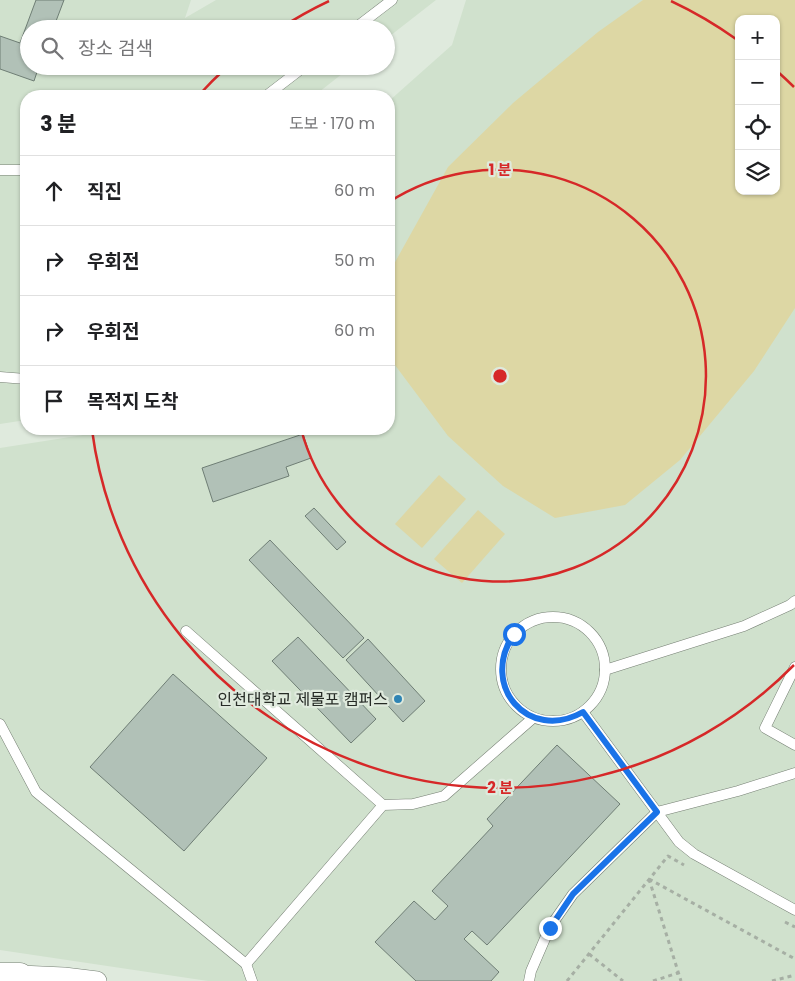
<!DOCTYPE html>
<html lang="ko">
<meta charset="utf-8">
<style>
:root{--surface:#fff;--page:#f2f2f2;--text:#202124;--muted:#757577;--line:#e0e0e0}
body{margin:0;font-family:Poppins,"Noto Sans KR",sans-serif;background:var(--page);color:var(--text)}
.controls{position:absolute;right:15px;top:15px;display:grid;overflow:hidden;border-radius:10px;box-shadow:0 1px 4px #0004}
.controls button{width:45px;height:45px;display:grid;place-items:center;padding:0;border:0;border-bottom:1px solid var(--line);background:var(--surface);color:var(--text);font:25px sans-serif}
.stop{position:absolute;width:15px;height:15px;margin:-11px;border:4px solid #1a73e8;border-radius:50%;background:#fff}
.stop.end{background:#1a73e8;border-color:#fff;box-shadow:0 1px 5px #0008}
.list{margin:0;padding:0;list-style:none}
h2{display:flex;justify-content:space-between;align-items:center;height:65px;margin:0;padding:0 20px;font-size:21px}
h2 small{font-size:16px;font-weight:400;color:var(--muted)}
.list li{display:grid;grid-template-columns:32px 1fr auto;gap:15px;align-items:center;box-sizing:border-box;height:70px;padding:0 20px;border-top:1px solid var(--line)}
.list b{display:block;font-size:19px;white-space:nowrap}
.list em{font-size:16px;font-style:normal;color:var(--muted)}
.icon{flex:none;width:28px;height:28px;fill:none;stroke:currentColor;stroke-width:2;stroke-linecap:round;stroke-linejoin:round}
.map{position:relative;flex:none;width:795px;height:981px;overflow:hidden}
.search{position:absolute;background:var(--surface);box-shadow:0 1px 4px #0004;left:20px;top:20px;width:375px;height:55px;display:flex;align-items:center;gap:12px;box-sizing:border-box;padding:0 18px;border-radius:28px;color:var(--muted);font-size:19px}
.panel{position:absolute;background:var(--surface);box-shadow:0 1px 4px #0004;left:20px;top:90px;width:375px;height:345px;border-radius:20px}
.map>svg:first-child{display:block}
.built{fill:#d0e1cd;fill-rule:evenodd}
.green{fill:#ddd7a4;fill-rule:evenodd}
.building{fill:#b1c1b7;stroke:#6f7e75}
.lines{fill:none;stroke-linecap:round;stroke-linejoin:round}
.service-casing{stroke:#757f73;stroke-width:11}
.minor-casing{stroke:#757f73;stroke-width:20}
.tertiary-casing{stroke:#757f73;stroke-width:25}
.path{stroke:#a6afa4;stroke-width:3;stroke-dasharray:4 4;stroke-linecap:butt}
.service{stroke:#fff;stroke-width:10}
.minor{stroke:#fff;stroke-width:19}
.tertiary{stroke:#fff;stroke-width:24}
.route{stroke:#1a73e8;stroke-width:6}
.ring{fill:none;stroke:#d62828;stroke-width:2.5}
.poi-dot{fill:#2f84b4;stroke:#dfeadd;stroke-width:2}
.labels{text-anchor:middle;stroke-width:4.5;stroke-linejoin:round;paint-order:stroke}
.poi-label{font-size:16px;fill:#262b26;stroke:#dfeadd;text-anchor:end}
.centre{fill:#d62828;stroke:#dfeadd;stroke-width:2.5}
.ring-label{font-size:15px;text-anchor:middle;font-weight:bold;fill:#d62828;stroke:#dfeadd;stroke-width:4.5;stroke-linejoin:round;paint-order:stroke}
</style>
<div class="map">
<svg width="795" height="981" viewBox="0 0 795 981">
<rect width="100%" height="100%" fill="#dfeadd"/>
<g class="built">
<polygon points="0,0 191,0 185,18 216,0 436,0 386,39 386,29 29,29 29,66 352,66 314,96 26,96 26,420 0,424"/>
<path d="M466 0H795V981H208L0 950V448L121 429H389V101L452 45ZM739 19H776V191H739Z"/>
</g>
<g class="green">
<path d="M643 0H795V308L754 371 680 460 625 505 555 518 503 486 448 436 389 357 394 264 448 167 513 103 598 32ZM739 19H776V191H739Z"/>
<polygon points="439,475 466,499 422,548 395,524"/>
<polygon points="478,510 505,534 462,583 434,559"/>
</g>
<g class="building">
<polygon points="36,0 64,0 53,29 29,29 29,66 39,66 34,81 0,69 0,36 20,43"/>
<polygon points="303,434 311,458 286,467 289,476 213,502 202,468"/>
<polygon points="314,508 346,542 337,550 305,516"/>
<polygon points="270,540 364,638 343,658 249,560"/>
<polygon points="298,637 376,719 351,743 272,661"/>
<polygon points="368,639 425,701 403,722 346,660"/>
<polygon points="173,674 267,758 184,851 90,767"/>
<polygon points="557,745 620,804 487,945 472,931 464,939 499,972 491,981 416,981 375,942 414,901 435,920 448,906 432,891 493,826 487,819"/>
</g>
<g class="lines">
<g class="service-casing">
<g id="service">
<polyline points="354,29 392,0"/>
<polyline points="266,96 305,66"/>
<polyline points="0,170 26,170"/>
<polyline points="0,377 26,379"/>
<circle cx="553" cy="669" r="52"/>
<polyline points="186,631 383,805"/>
<polyline points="795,667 765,728 795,745"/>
<polyline points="605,670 744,626 790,605 795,601"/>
<polyline points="583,712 679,842 694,854 795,910"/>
<polyline points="0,724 36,792 246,964 252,981"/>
<polyline points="246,964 383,805 413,804 444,796 533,718"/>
<polyline points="529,981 531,971 550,927 573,894 657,812 738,791 795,773"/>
</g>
</g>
<g class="minor-casing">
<polyline id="minor" points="20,975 64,977 97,981"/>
</g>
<g class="tertiary-casing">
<polyline id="tertiary" points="0,975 20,975 19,981"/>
</g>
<g class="path">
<polyline points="649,879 795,959"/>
<polyline points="649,879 681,981"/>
<polyline points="785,922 795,927"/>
<polyline points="589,954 623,981"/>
<polyline points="567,981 668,856 684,865"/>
<polyline points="653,981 678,973"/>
<polyline points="772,981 795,975"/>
</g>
<use href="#service" class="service"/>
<use href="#minor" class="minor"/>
<use href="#tertiary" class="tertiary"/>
</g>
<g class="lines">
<path class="route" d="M514 634C479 685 528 743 583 712L657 812 573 894 550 928"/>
</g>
<g class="ring">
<path d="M389 202A206 206 0 1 1 301 429"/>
<path d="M794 665A412 412 0 0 1 92 430M199 95A412 412 0 0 1 227 67M279 29A412 412 0 0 1 329 1M671 1A412 412 0 0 1 736 39M778 72A412 412 0 0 1 794 87"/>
</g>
<circle class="poi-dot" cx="398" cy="699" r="5"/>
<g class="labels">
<g class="poi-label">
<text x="388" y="705">인천대학교 제물포 캠퍼스</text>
</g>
</g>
<circle cx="500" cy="376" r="8" class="centre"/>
<g class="ring-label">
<text x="500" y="175">1 분</text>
<text x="500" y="793">2 분</text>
</g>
</svg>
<div class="controls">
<button>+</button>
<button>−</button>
<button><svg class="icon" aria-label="locate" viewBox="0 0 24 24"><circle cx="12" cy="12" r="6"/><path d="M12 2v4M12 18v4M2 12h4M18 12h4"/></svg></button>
<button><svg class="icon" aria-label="layers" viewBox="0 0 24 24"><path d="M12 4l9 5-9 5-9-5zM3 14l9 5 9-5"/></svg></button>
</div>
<div class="stop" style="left:514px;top:634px"></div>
<div class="stop end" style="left:550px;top:928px"></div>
<div class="search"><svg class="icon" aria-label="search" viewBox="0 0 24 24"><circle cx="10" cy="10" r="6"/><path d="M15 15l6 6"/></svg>장소 검색</div>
<section class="panel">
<h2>3 분<small>도보 · 170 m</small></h2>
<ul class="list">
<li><svg class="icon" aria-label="ahead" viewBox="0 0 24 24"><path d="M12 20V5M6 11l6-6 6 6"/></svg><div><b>직진</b></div><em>60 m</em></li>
<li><svg class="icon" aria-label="right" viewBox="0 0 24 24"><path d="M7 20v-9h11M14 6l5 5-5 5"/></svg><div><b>우회전</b></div><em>50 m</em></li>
<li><svg class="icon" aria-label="right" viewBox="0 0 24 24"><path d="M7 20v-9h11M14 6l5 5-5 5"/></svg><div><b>우회전</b></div><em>60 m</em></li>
<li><svg class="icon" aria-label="arrive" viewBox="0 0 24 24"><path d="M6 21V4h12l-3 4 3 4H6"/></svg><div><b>목적지 도착</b></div></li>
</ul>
</section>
</div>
